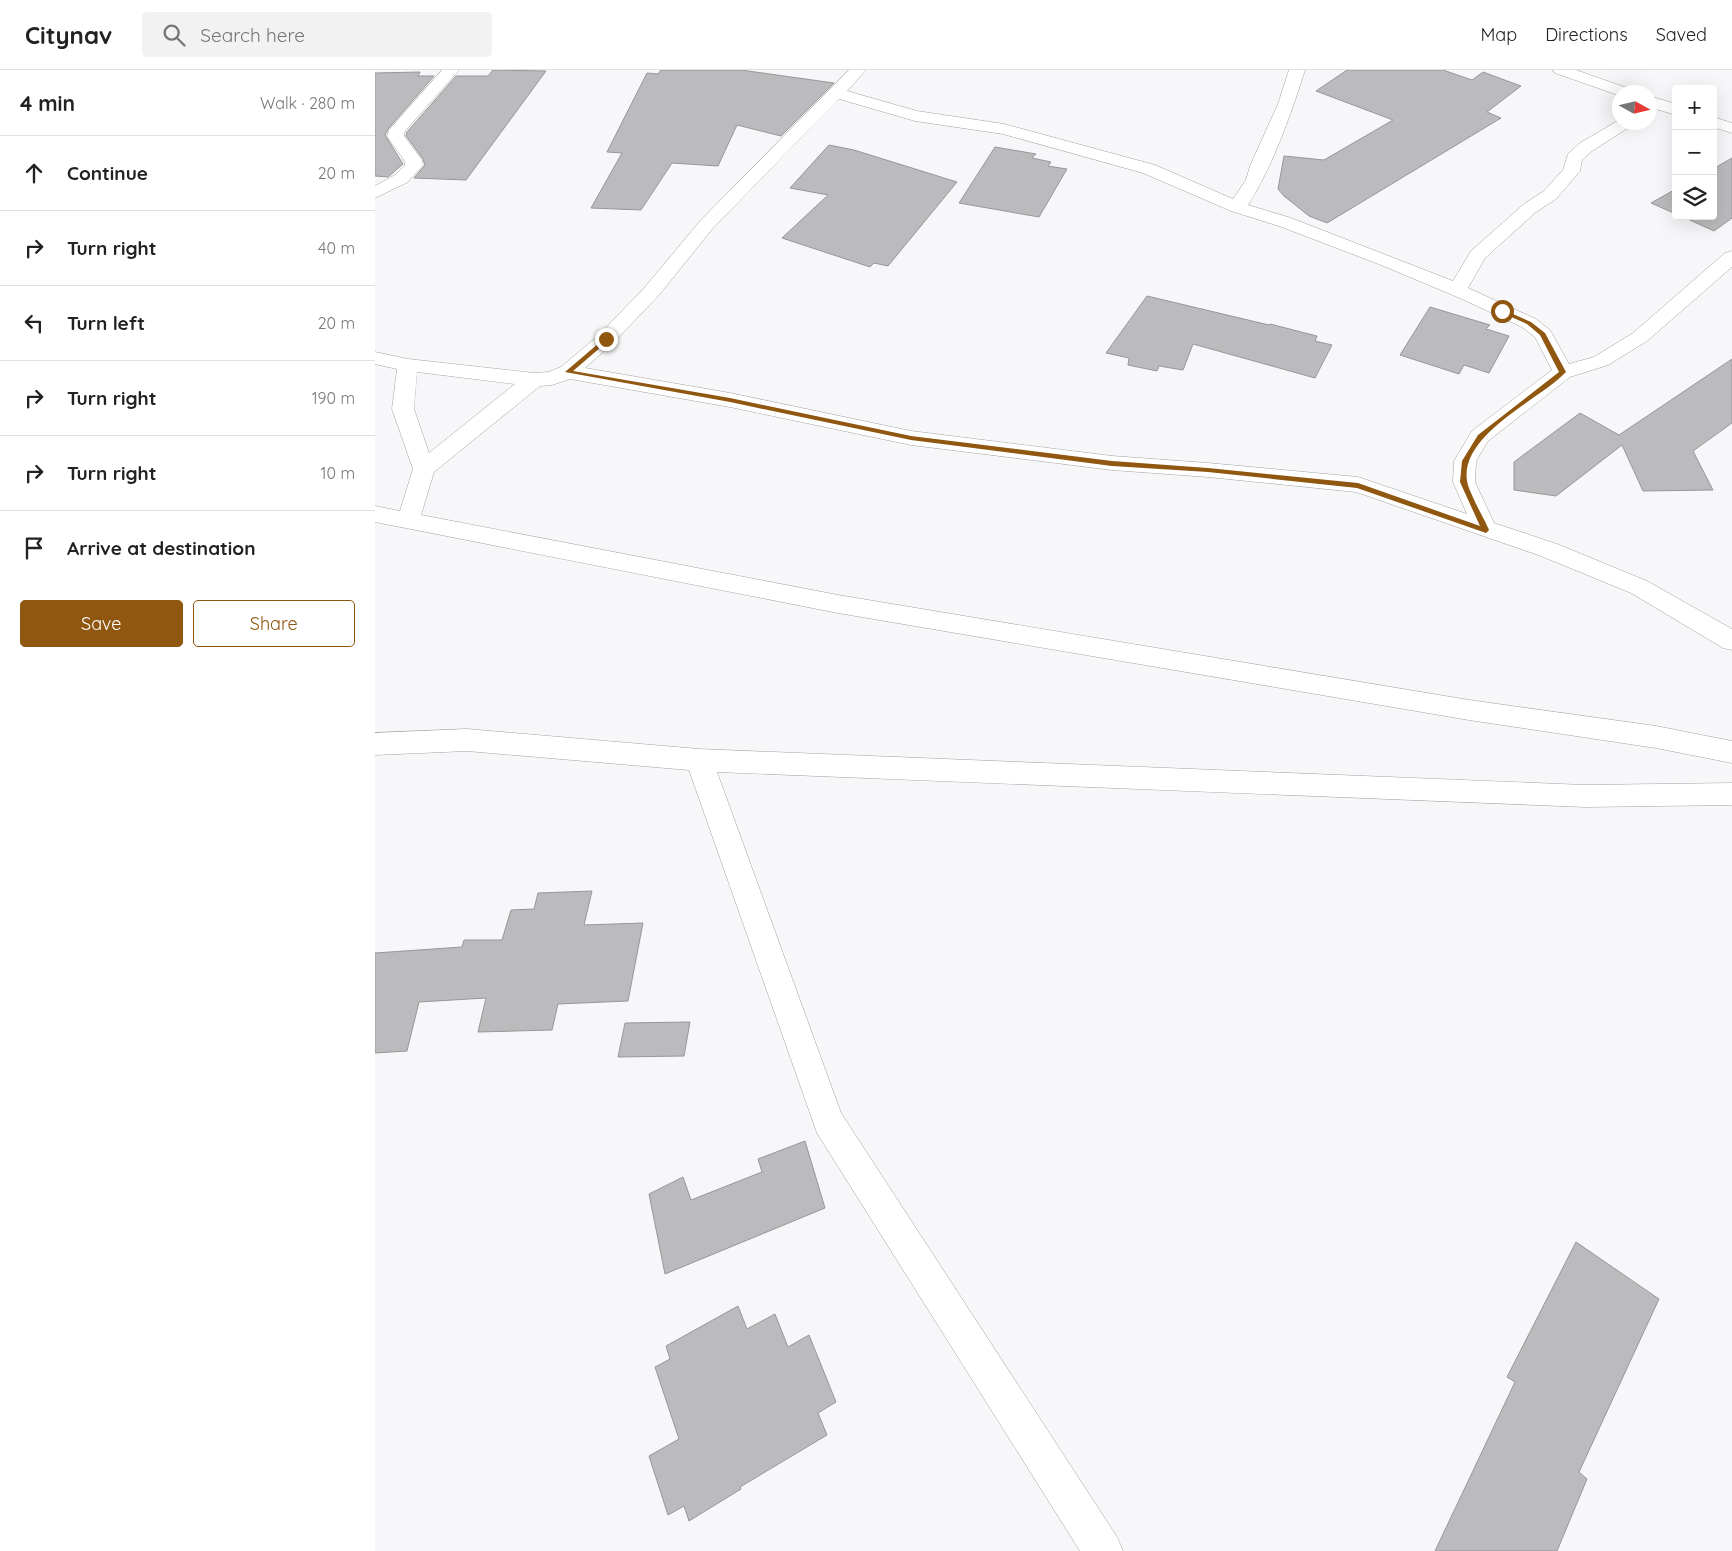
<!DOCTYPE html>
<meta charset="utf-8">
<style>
:root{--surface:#fff;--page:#f2f2f2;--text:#222;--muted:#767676;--line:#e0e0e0;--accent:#905710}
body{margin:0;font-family:Quicksand,sans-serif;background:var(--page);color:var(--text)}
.controls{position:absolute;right:15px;top:15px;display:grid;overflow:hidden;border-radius:5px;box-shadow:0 5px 20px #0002}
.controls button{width:45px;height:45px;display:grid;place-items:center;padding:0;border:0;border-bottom:1px solid var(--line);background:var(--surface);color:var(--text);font:25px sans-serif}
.compass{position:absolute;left:1237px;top:15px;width:45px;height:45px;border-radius:50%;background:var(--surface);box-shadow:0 5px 20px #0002;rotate:98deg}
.stop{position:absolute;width:15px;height:15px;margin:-11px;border:4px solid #905710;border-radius:50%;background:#fff}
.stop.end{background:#905710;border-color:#fff;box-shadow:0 1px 5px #0008}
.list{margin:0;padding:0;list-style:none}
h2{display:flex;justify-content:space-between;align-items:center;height:65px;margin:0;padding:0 20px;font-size:21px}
h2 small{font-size:16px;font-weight:400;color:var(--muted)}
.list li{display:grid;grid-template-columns:32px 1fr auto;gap:15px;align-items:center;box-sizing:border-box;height:75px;padding:0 20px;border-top:1px solid var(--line)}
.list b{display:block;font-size:19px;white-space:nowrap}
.list em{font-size:16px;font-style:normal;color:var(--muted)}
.actions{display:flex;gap:10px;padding:15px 20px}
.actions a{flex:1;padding:11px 0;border:1px solid var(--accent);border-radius:5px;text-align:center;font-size:18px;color:var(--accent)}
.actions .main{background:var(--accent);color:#fff}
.icon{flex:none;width:28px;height:28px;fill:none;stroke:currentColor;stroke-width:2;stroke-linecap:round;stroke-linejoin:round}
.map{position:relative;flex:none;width:1357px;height:1481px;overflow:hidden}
header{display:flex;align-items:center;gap:30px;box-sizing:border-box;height:70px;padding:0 25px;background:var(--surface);border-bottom:1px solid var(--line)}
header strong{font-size:24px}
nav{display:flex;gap:28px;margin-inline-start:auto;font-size:18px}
.search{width:350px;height:45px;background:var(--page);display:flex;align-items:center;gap:12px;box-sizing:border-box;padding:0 18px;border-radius:5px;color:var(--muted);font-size:19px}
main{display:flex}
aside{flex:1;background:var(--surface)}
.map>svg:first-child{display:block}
.building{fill:#bbbbbd;stroke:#979799}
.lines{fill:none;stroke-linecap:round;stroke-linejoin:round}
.minor-casing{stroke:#a2a2a4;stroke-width:1}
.minor{fill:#fff;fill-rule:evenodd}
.route{fill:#905710}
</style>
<header>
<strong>Citynav</strong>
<div class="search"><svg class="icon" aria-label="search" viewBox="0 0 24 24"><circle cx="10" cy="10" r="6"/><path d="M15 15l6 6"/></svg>Search here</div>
<nav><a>Map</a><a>Directions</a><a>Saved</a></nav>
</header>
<main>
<aside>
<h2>4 min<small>Walk · 280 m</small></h2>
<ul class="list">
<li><svg class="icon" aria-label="ahead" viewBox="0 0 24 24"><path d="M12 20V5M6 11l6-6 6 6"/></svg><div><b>Continue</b></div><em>20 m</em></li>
<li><svg class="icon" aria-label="right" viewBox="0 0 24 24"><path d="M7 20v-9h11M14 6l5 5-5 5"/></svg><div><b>Turn right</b></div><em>40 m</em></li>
<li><svg class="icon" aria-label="left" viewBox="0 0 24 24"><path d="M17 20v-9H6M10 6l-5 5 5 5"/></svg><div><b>Turn left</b></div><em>20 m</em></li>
<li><svg class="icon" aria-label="right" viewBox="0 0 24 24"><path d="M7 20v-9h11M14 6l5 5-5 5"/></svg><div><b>Turn right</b></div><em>190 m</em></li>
<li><svg class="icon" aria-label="right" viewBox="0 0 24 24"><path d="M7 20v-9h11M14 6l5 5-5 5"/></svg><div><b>Turn right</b></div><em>10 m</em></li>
<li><svg class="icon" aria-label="arrive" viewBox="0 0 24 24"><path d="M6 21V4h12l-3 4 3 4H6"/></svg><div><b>Arrive at destination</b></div></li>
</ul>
<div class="actions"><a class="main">Save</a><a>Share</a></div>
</aside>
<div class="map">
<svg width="1357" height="1481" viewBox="0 0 1357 1481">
<rect width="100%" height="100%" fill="#f7f7f9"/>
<g class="building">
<polygon points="118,0 171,1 91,110 39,108 50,95 48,89 31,66 32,62 81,6 113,6"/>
<polygon points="286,0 366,0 459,13 406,66 362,55 343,96 297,93 266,140 216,138 247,83 232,82 272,3 283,4"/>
<polygon points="972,0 1068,0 1097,10 1108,2 1146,16 1112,42 1126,48 952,153 934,146 909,126 903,119 909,86 949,90 1018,50 941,21"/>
<polygon points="45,2 43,6 59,6 13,59 10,65 28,94 13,107 0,106 0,3"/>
<polygon points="454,75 479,80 582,112 513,196 499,193 495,197 407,168 453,125 415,118"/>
<polygon points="620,77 661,84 657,88 676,92 673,96 692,99 664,147 584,133"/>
<polygon points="1357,88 1357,148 1339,161 1306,146 1338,146 1338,99"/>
<polygon points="1301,119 1301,144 1276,133"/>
<polygon points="772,226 894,255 895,254 942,266 940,271 957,275 940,308 818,274 808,300 784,296 782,301 753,295 754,288 731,283"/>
<polygon points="1055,237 1115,255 1111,259 1134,266 1114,303 1089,295 1084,304 1025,285"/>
<polygon points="1357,289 1357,353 1318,381 1338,420 1268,421 1247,375 1181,426 1139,420 1139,392 1205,343 1244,365"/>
<polygon points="217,821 209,855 268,853 253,931 183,934 177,960 103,962 111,928 44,932 32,981 0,983 0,883 87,877 89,870 127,870 136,840 159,839 163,823"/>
<polygon points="315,952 309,986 243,987 250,953"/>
<polygon points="430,1071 450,1138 290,1204 274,1124 308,1107 316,1130 387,1102 383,1089"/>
<polygon points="1201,1172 1284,1229 1204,1402 1212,1409 1182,1481 1060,1481 1140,1312 1132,1307"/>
<polygon points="363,1236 372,1259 400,1244 413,1277 434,1265 461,1332 443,1343 452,1365 365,1417 366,1419 314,1451 309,1436 293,1445 274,1386 304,1369 280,1297 295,1289 291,1276"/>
</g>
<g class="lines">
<g class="minor-casing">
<g id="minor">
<polygon points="67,0 84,0 30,61 29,66 47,90 48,95 33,112 0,128 0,116 20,105 30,95 29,90 12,66 14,60"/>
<path d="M474 0H491L472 21 542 41 629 54 780 95 858 129 871 110 875 96 903 34 914 0H930C916 44 898 96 873 135L916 148 1078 211 1096 181 1149 134 1169 121 1188 100 1193 84 1205 73 1244 50V52H1262L1217 81 1207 90 1205 101 1181 129 1161 142 1110 188 1093 218 1161 249 1175 260 1194 294 1219 287 1258 263 1350 183 1357 181V197L1272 271 1233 295 1195 307 1113 371 1101 391 1100 412 1119 453 1182 474 1272 511 1357 559V580L1348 578 1256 523 1166 486 981 422 833 407 737 400 536 375 355 337 195 309 177 315 165 316 59 402 46 445 463 525 1094 630 1281 656 1357 671V693L1281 678 1094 650 463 543 0 452V436L25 441 38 399 17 339 22 299 0 294V282L33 289 159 303 174 302 186 297 224 265 270 217 326 150ZM464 29 540 51 628 64 768 103 856 141 904 156 1006 195 1087 229 1147 257 1160 267 1177 300 1097 361 1079 391 1078 412 1092 444 983 407 833 393 737 386 536 361 355 323 210 298 238 273 284 225 338 158ZM42 302 140 314 54 383 39 339Z"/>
<polygon points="1178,0 1201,0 1255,19 1257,22 1244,22 1243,25 1180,3"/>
<polygon points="1274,26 1301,34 1301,45 1274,37"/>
<polygon points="1338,47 1357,53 1357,63 1338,57"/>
<polygon points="92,659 324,679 1210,715 1357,713 1357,735 1210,737 342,702 466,1043 742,1467 748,1481 705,1481 442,1063 314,700 92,681 0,685 0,663"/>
</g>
</g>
<use href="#minor" class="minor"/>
</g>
<path class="route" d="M1125 240H1129L1156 252 1170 263 1191 302C1163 331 1085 364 1092 411 1094 423 1109 448 1114 460L1111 463 982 418 833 402 737 396 536 370 355 332 190 302 231 267 233 271 198 301 355 328 536 366 737 391 833 398 983 413 1105 456 1085 412 1087 391 1103 365 1184 302 1165 265 1152 254 1125 242Z"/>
</svg>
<div class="controls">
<button>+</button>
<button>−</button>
<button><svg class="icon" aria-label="layers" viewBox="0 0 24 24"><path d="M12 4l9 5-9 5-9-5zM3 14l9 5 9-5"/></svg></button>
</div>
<svg class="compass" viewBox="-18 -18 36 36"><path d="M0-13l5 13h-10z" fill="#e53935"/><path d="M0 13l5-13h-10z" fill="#767676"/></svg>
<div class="stop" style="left:1127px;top:241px"></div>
<div class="stop end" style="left:231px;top:269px"></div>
</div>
</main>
